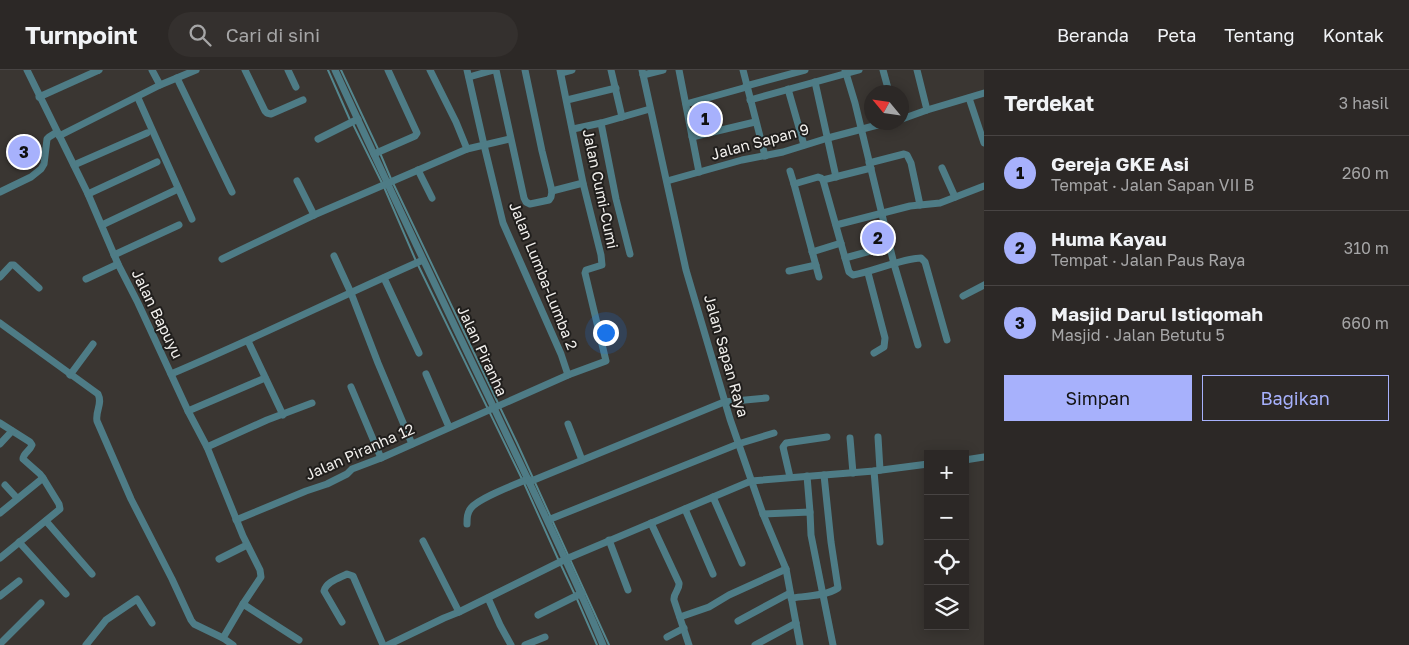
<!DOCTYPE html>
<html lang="id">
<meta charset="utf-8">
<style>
:root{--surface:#2c2826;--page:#34302e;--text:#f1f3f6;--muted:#a6a6a7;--line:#484443;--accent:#a7b1fc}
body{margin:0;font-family:"Golos Text",sans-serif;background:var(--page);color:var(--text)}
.controls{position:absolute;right:15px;bottom:15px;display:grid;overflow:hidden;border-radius:0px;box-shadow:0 2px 12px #0003}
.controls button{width:45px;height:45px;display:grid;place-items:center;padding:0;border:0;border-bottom:1px solid var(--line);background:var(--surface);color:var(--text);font:25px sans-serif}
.compass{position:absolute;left:864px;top:15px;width:45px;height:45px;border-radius:50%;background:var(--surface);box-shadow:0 2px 12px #0003;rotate:299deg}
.you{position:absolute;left:605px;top:262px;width:18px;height:18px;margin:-12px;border:4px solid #fff;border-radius:50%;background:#1a73e8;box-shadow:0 0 0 8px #1a73e833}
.badge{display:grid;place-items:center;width:32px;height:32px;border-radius:50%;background:var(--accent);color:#111;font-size:16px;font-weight:700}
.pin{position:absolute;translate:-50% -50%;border:2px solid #fff;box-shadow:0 1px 5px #0006}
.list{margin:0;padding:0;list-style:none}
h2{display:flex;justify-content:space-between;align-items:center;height:65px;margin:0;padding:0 20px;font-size:21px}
h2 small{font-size:16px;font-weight:400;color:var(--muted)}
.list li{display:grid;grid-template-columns:32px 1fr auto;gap:15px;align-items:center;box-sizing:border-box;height:75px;padding:0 20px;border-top:1px solid var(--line)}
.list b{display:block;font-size:19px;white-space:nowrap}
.list p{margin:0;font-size:16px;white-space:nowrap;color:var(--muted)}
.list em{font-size:16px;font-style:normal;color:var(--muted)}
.actions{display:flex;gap:10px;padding:15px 20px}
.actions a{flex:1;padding:11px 0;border:1px solid var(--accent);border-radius:0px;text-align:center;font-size:18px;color:var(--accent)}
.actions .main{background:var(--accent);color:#111}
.icon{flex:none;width:28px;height:28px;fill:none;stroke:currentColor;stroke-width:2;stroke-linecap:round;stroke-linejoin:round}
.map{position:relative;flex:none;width:984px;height:575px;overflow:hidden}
header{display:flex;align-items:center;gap:30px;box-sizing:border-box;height:70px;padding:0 25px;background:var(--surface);border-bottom:1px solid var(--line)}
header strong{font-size:24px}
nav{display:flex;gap:28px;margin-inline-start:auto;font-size:18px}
.search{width:350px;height:45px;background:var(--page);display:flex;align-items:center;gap:12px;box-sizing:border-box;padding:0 18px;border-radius:28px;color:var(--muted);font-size:19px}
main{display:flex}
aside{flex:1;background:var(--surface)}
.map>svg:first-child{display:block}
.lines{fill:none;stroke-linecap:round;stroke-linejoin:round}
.stream{stroke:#54878f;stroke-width:2}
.minor{stroke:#4e7c86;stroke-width:7}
.labels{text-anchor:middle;stroke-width:4;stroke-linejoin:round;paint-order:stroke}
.street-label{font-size:15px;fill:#f2f0ed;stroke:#201e1c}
</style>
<header>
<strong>Turnpoint</strong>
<div class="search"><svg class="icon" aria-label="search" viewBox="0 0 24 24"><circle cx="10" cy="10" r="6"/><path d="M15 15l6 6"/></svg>Cari di sini</div>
<nav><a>Beranda</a><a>Peta</a><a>Tentang</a><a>Kontak</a></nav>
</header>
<main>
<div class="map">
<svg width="984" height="575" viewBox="0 0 984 575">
<rect width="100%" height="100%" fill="#3a3632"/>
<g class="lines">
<g class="stream">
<polyline points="328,0 350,50"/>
<polyline points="341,0 378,79"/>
<polyline points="353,54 382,113"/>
<polyline points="380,83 391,109"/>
<polyline points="393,113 517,373 609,575"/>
<polyline points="384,117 416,191"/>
<polyline points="418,195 522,409"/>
<polyline points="524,413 559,491"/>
<polyline points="561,495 575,525"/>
<polyline points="577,529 597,575"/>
</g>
<g class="minor">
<polyline points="27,0 88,124 118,194 138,233 188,341 207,377 243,466 260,500 261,507 243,534 223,568 233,575"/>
<polyline points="152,0 160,15"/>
<polyline points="245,0 265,41 267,43 271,44 303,30"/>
<polyline points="288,0 296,17"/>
<path d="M335 0C387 113 440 226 494 338 531 417 570 495 603 575"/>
<polyline points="467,0 484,75 503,153 561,284 568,305"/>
<polyline points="496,0 524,128 526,132 530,134 549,130 551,127 552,121"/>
<polyline points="525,0 542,81 552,121"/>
<polyline points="611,0 622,47"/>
<polyline points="642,0 686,200 730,349 763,444 786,499 800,575"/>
<polyline points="679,0 699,102"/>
<polyline points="743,0 765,86"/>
<polyline points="845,0 855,33 894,194 918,275"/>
<polyline points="883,0 889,22"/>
<polyline points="561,3 572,0"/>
<polyline points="643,5 663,0"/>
<polyline points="469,7 494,0"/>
<polyline points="177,8 232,122"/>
<polyline points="815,12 836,107"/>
<polyline points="746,16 805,0"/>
<polyline points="788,19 804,75"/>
<polyline points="39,27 99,0"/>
<polyline points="138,28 192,149"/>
<polyline points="969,28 984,73"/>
<polyline points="567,30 616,18"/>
<polyline points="750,30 859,0"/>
<polyline points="686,34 747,17"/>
<polyline points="927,40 984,23"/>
<polyline points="902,49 927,40 917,0"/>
<polyline points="601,53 616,129 630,184"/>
<polyline points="573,59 601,53 650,39"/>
<polyline points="59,66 160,15 196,0"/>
<polyline points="692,67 755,52"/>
<polyline points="318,69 358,49"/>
<polyline points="467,79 510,69"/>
<polyline points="374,84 415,66 417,63 388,0"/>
<polyline points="869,93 904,84 907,85 911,93 920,135"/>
<polyline points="74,95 147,63"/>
<polyline points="942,98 955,127"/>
<polyline points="418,100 432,128"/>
<polyline points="790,101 794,114"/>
<polyline points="823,110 871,98"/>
<polyline points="297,111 314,145"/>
<polyline points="667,111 742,90 783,82 828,68 889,52"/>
<polyline points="552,121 583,113"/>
<polyline points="0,122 31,107 41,99 44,94 47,69 49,67 57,62"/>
<polyline points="88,124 157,92"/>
<polyline points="102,155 178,119"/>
<polyline points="836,155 910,136 940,133 984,116"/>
<polyline points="812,182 841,173"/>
<polyline points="114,185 179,155"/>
<polyline points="334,186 351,223 378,293 412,374"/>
<polyline points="845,188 889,176"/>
<polyline points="222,189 314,145 467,79 456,52 430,0"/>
<polyline points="789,201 816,195"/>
<polyline points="868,203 885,268 884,277 874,283"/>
<polyline points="0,207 11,195 14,195 39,218"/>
<path d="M819 207 794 114 818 107 821 108 823 110 849 202 853 205C875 201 900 189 921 188L925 192 947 270"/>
<polyline points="384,208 419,283"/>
<polyline points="86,209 118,194"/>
<polyline points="963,226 984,215"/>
<path d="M0 253 98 324C103 334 95 341 97 351L131 429 172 509 191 550 194 554 223 568"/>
<polyline points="248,271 283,345"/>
<path d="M171 304C256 268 339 227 423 190"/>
<polyline points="426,304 449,357"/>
<polyline points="70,305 93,274"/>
<polyline points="351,317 381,388"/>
<polyline points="188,341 265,308"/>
<path d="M0 353 30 372 32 375C30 381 23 383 23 389L40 404 43 408 0 443"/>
<polyline points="568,354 582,390"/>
<polyline points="878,367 880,400"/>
<polyline points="850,368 853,403"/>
<polyline points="0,374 12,361"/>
<polyline points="207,377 267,350 312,333"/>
<polyline points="965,390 984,387"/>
<polyline points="874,401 880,472"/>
<polyline points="807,406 810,442"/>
<polyline points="790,407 783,377 786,373 827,367"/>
<polyline points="529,412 724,332 766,328"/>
<polyline points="5,415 17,428"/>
<polyline points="713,427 742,493"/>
<polyline points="685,439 713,504"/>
<polyline points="763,444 810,442 811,465 833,575"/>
<polyline points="236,450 306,421 327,414 347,404 352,399 381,388 568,305 606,291 585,203 586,200 602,195 601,185 583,113 560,0"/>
<polyline points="548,450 738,374 774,363"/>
<polyline points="46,451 92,504"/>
<path d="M651 453 679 513C680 520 673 523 674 530L689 575"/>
<path d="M467 454C467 448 467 443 471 438 479 428 514 415 528 409"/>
<polyline points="609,470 628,520"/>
<polyline points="423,471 459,542"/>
<polyline points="19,472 66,524"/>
<polyline points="0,488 60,439 59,434 43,408"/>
<polyline points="219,489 247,475"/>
<polyline points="0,526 19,511"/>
<polyline points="488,528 500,555 511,575"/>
<path d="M791 528C806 526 826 526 838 518L831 472 824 405"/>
<polyline points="243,534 299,570"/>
<polyline points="538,545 582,523"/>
<polyline points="680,547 709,537 729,525 786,499"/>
<polyline points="738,551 790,523"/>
<path d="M342 552 324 521C326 512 339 508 347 504L353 506 383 575"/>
<polyline points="667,567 684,558"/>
<polyline points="0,574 41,533"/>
<polyline points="86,575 106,550 137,529 152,553"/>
<polyline points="388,575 444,548 459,542 566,489 751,411 874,401 928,394"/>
<polyline points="525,575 545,567"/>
<polyline points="755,575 796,553"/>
</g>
</g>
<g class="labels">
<g class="street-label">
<text transform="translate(760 72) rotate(-15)" y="5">Jalan Sapan 9</text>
<text transform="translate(600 119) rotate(78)" y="5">Jalan Cumi-Cumi</text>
<text transform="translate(543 206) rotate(68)" y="5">Jalan Lumba-Lumba 2</text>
<text transform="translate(157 244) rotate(64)" y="5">Jalan Bapuyu</text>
<text transform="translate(482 281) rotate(65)" y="5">Jalan Piranha</text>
<text transform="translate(726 286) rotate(74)" y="5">Jalan Sapan Raya</text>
<text transform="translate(360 382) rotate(-24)" y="5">Jalan Piranha 12</text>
</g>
</g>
</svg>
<div class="controls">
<button>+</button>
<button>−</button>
<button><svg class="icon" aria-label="locate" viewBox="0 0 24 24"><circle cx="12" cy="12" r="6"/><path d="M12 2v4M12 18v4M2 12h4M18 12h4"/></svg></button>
<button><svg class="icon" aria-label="layers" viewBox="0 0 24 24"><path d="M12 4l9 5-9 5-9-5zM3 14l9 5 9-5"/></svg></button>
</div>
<svg class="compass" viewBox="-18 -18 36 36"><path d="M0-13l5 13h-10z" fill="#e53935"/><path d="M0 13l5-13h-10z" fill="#a6a6a7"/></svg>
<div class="you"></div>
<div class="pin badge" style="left:705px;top:49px">1</div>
<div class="pin badge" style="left:878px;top:168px">2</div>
<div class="pin badge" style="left:24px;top:82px">3</div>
</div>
<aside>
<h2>Terdekat<small>3 hasil</small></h2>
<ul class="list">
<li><span class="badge">1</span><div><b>Gereja GKE Asi</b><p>Tempat · Jalan Sapan VII B</p></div><em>260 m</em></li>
<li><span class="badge">2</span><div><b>Huma Kayau</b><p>Tempat · Jalan Paus Raya</p></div><em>310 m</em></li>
<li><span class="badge">3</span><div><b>Masjid Darul Istiqomah</b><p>Masjid · Jalan Betutu 5</p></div><em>660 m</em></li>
</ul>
<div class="actions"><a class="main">Simpan</a><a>Bagikan</a></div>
</aside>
</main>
